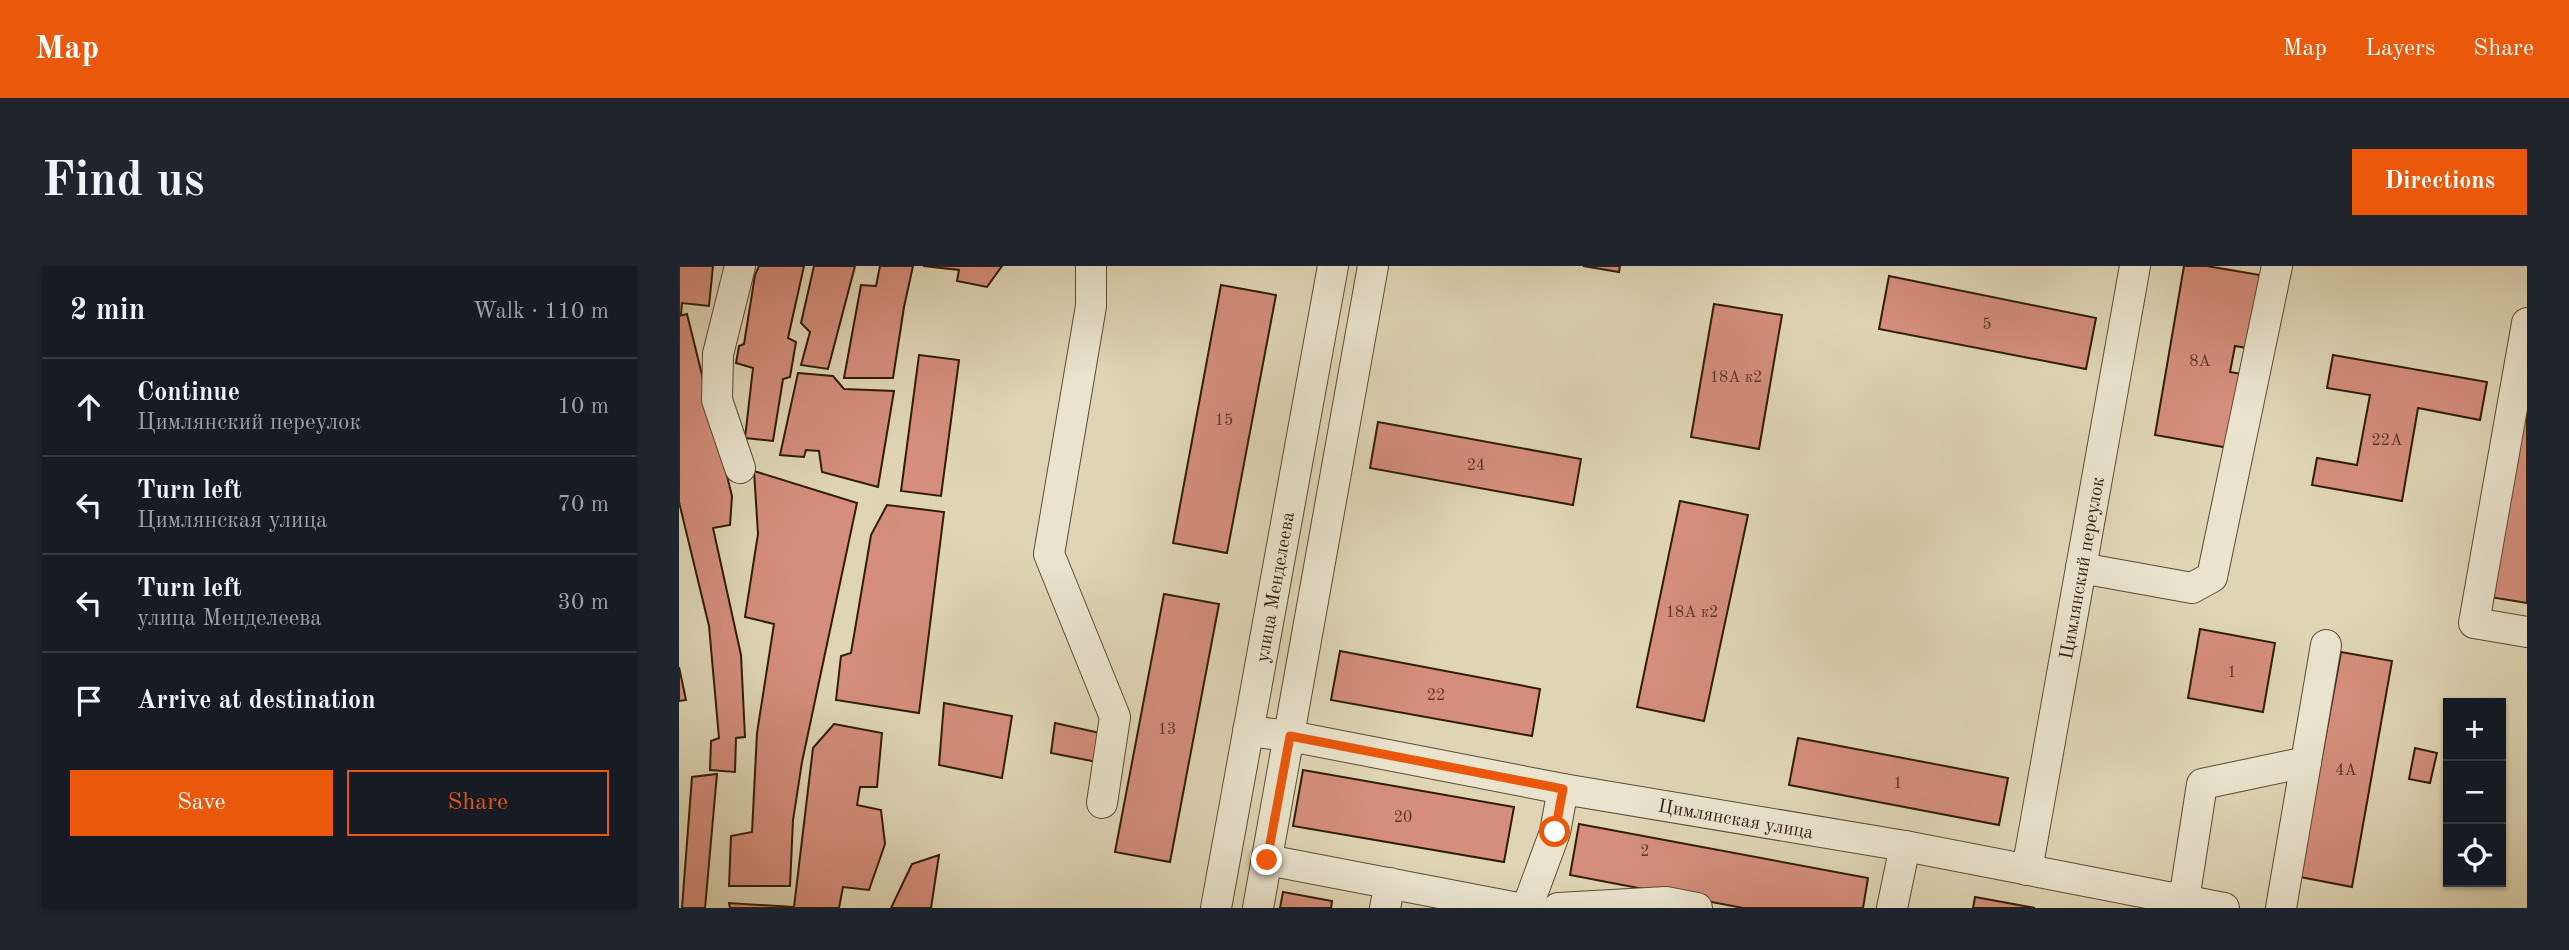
<!DOCTYPE html>
<meta charset="utf-8">
<style>
:root{--surface:#171b24;--page:#20242c;--text:#f1f3f6;--muted:#9ea1a6;--line:#363941;--accent:#ea580c}
body{margin:0;font-family:"Old Standard TT",serif;background:var(--page);color:var(--text)}
.controls{position:absolute;right:21px;bottom:21px;display:grid;overflow:hidden;border-radius:0px;box-shadow:0 2px 5px #0004}
.controls button{width:63px;height:63px;display:grid;place-items:center;padding:0;border:0;border-bottom:2px solid var(--line);background:var(--surface);color:var(--text);font:35px sans-serif}
.stop{position:absolute;width:21px;height:21px;margin:-16px;border:5px solid #ea580c;border-radius:50%;background:#fff}
.stop.end{background:#ea580c;border-color:#fff;box-shadow:0 2px 7px #0008}
.list{margin:0;padding:0;list-style:none}
h2{display:flex;justify-content:space-between;align-items:center;height:91px;margin:0;padding:0 28px;font-size:30px}
h2 small{font-size:23px;font-weight:400;color:var(--muted)}
.list li{display:grid;grid-template-columns:46px 1fr auto;gap:21px;align-items:center;box-sizing:border-box;height:98px;padding:0 28px;border-top:2px solid var(--line)}
.list b{display:block;font-size:26px;white-space:nowrap}
.list p{margin:0;font-size:23px;white-space:nowrap;color:var(--muted)}
.list em{font-size:23px;font-style:normal;color:var(--muted)}
.actions{display:flex;gap:14px;padding:21px 28px}
.actions a{flex:1;padding:16px 0;border:2px solid var(--accent);border-radius:0px;text-align:center;font-size:24px;color:var(--accent)}
.actions .main{background:var(--accent);color:#fff}
.icon{flex:none;width:38px;height:38px;fill:none;stroke:currentColor;stroke-width:2;stroke-linecap:round;stroke-linejoin:round}
.map{position:relative;flex:none;width:1848px;height:642px;overflow:hidden;border-radius:0px}
header{display:flex;align-items:center;gap:42px;box-sizing:border-box;height:98px;padding:0 35px;background:var(--accent);color:#fff}
header strong{font-size:33px}
nav{display:flex;gap:38px;margin-inline-start:auto;font-size:24px}
.intro{display:flex;align-items:center;justify-content:space-between;box-sizing:border-box;height:168px;padding:0 42px}
h1{margin:0;font-size:49px}
.button{padding:18px 32px;border-radius:0px;background:var(--accent);color:#fff;font-size:24px;font-weight:700}
main{display:flex;gap:42px;padding:0 42px}
aside{flex:1;background:var(--surface);border-radius:0px;box-shadow:0 2px 5px #0004}
.map>svg:first-child{display:block}
.building{fill:#d48e7b;stroke:#301d09;stroke-width:2}
.lines{fill:none;stroke-linecap:round;stroke-linejoin:round}
.minor-casing{stroke:#5c4b34;stroke-width:32}
.minor{stroke:#eae4ce;stroke-width:30}
.route{stroke:#ea580c;stroke-width:9}
.labels{text-anchor:middle;stroke-width:5;stroke-linejoin:round;paint-order:stroke}
.number-label{font-size:16px;fill:#593926}
.street-label{font-size:19px;fill:#301d09;stroke:#eae4ce}
</style>
<header>
<strong>Map</strong>
<nav><a>Map</a><a>Layers</a><a>Share</a></nav>
</header>
<div class="intro"><h1>Find us</h1><a class="button">Directions</a></div>
<main>
<aside>
<h2>2 min<small>Walk · 110 m</small></h2>
<ul class="list">
<li><svg class="icon" aria-label="ahead" viewBox="0 0 24 24"><path d="M12 20V5M6 11l6-6 6 6"/></svg><div><b>Continue</b><p>Цимлянский переулок</p></div><em>10 m</em></li>
<li><svg class="icon" aria-label="left" viewBox="0 0 24 24"><path d="M17 20v-9H6M10 6l-5 5 5 5"/></svg><div><b>Turn left</b><p>Цимлянская улица</p></div><em>70 m</em></li>
<li><svg class="icon" aria-label="left" viewBox="0 0 24 24"><path d="M17 20v-9H6M10 6l-5 5 5 5"/></svg><div><b>Turn left</b><p>улица Менделеева</p></div><em>30 m</em></li>
<li><svg class="icon" aria-label="arrive" viewBox="0 0 24 24"><path d="M6 21V4h12l-3 4 3 4H6"/></svg><div><b>Arrive at destination</b></div></li>
</ul>
<div class="actions"><a class="main">Save</a><a>Share</a></div>
</aside>
<div class="map">
<svg width="1848" height="642" viewBox="0 0 1848 642">
<rect width="100%" height="100%" fill="#dfd5b4"/>
<filter id="stains"><feTurbulence type="fractalNoise" baseFrequency=".00286" numOctaves="4"/><feColorMatrix values="0 0 0 0 .2 0 0 0 0 .09 0 0 0 0 .02 0 0 0 .5 -.17"/></filter>
<radialGradient id="worn" r=".72"><stop offset=".6" stop-color="#630" stop-opacity="0"/><stop offset="1" stop-color="#630" stop-opacity=".3"/></radialGradient>
<g class="building">
<polygon points="0,0 34,0 30,40 3,37 2,49 0,49"/>
<polygon points="80,0 125,0 109,72 117,76 111,111 104,113 94,175 66,172 74,102 57,97 60,80 65,78 76,9"/>
<polygon points="135,0 176,0 149,103 122,99 131,66 122,57"/>
<polygon points="201,0 234,0 225,41 214,112 165,112 182,19 197,20"/>
<polygon points="244,0 323,0 308,21 278,15 280,4"/>
<polygon points="904,0 941,0 940,6"/>
<polygon points="1505,0 1528,0 1581,9 1568,82 1556,80 1551,106 1563,108 1550,182 1476,169"/>
<polygon points="1210,10 1417,52 1407,103 1200,63"/>
<polygon points="542,19 597,29 548,287 494,277"/>
<polygon points="1035,38 1103,49 1080,183 1012,171"/>
<polygon points="8,48 53,230 51,259 34,262 62,389 66,471 57,472 56,506 31,504 32,475 40,472 30,360 0,236 0,50"/>
<polygon points="240,89 280,94 262,230 222,225"/>
<polygon points="1654,89 1808,116 1801,154 1739,142 1723,235 1633,219 1638,192 1678,199 1691,129 1648,122"/>
<polygon points="119,107 154,110 165,123 215,125 199,221 143,206 140,185 127,184 125,191 101,189"/>
<polygon points="1848,128 1848,337 1811,331"/>
<polygon points="699,156 902,193 894,239 691,202"/>
<polygon points="75,205 178,237 123,496 114,554 111,620 50,620 52,570 73,566 78,467 95,358 66,351 79,268"/>
<polygon points="1001,235 1069,249 1025,455 958,441"/>
<polygon points="208,239 265,246 240,447 157,434 162,390 172,387 192,269"/>
<polygon points="485,328 540,338 491,596 436,586"/>
<polygon points="1521,363 1596,377 1584,446 1509,432"/>
<polygon points="661,385 861,423 853,470 652,434"/>
<polygon points="1662,386 1713,395 1673,621 1621,611"/>
<polygon points="0,401 7,434 0,435"/>
<polygon points="265,437 333,450 323,512 260,499"/>
<polygon points="376,457 421,467 418,496 372,487"/>
<polygon points="155,458 203,467 198,521 181,521 178,539 202,544 206,578 190,624 164,621 160,642 51,642 50,637 115,641 134,482"/>
<polygon points="1119,472 1329,512 1320,559 1110,519"/>
<polygon points="1736,482 1758,487 1751,517 1730,513"/>
<polygon points="624,504 835,541 825,596 614,560"/>
<polygon points="38,508 26,642 3,642 13,511"/>
<polygon points="900,558 1189,612 1184,642 1064,642 891,609"/>
<polygon points="260,589 252,642 212,642 233,598"/>
<polygon points="604,626 653,635 652,642 601,642"/>
<polygon points="1296,631 1356,642 1294,642"/>
</g>
<g class="lines">
<g class="minor-casing">
<g id="minor">
<polyline points="412,0 412,40 370,288 436,451 423,537"/>
<polyline points="1848,57 1795,357 1848,366"/>
<polyline points="61,202 38,134 39,88 61,0"/>
<polyline points="1402,302 1513,322 1533,311 1598,0"/>
<polyline points="569,465 611,470 884,523 1226,580 1545,642"/>
<polyline points="588,594 839,642"/>
<polyline points="1348,604 1456,0"/>
<polyline points="1505,634 1523,518 1627,496"/>
<polyline points="537,642 654,0"/>
<polyline points="579,642 694,0"/>
<polyline points="706,642 711,617"/>
<polyline points="848,642 876,566 884,523"/>
<polyline points="879,642 987,636 1018,642"/>
<polyline points="1213,642 1226,580"/>
<polyline points="1602,642 1647,379"/>
</g>
</g>
<use href="#minor" class="minor"/>
</g>
<g class="lines">
<polyline class="route" points="588,594 611,470 884,523 876,566"/>
</g>
<g class="labels">
<g class="number-label">
<text x="1308" y="63">5</text>
<text x="1521" y="100">8А</text>
<text x="1057" y="116">18А к2</text>
<text x="545" y="159">15</text>
<text x="1708" y="179">22А</text>
<text x="797" y="204">24</text>
<text x="1013" y="351">18А к2</text>
<text x="1553" y="411">1</text>
<text x="757" y="434">22</text>
<text x="488" y="468">13</text>
<text x="1667" y="509">4А</text>
<text x="1219" y="522">1</text>
<text x="724" y="556">20</text>
<text x="966" y="590">2</text>
</g>
<g class="street-label">
<text transform="translate(1402 302) rotate(-80)" y="7">Цимлянский переулок</text>
<text transform="translate(595 321) rotate(-80)" y="7">улица Менделеева</text>
<text transform="translate(1057 552) rotate(10)" y="7">Цимлянская улица</text>
</g>
</g>
<rect width="100%" height="100%" filter="url(#stains)"/>
<rect width="100%" height="100%" fill="url(#worn)"/>
</svg>
<div class="controls">
<button>+</button>
<button>−</button>
<button><svg class="icon" aria-label="locate" viewBox="0 0 24 24"><circle cx="12" cy="12" r="6"/><path d="M12 2v4M12 18v4M2 12h4M18 12h4"/></svg></button>
</div>
<div class="stop" style="left:876px;top:566px"></div>
<div class="stop end" style="left:588px;top:594px"></div>
</div>
</main>
